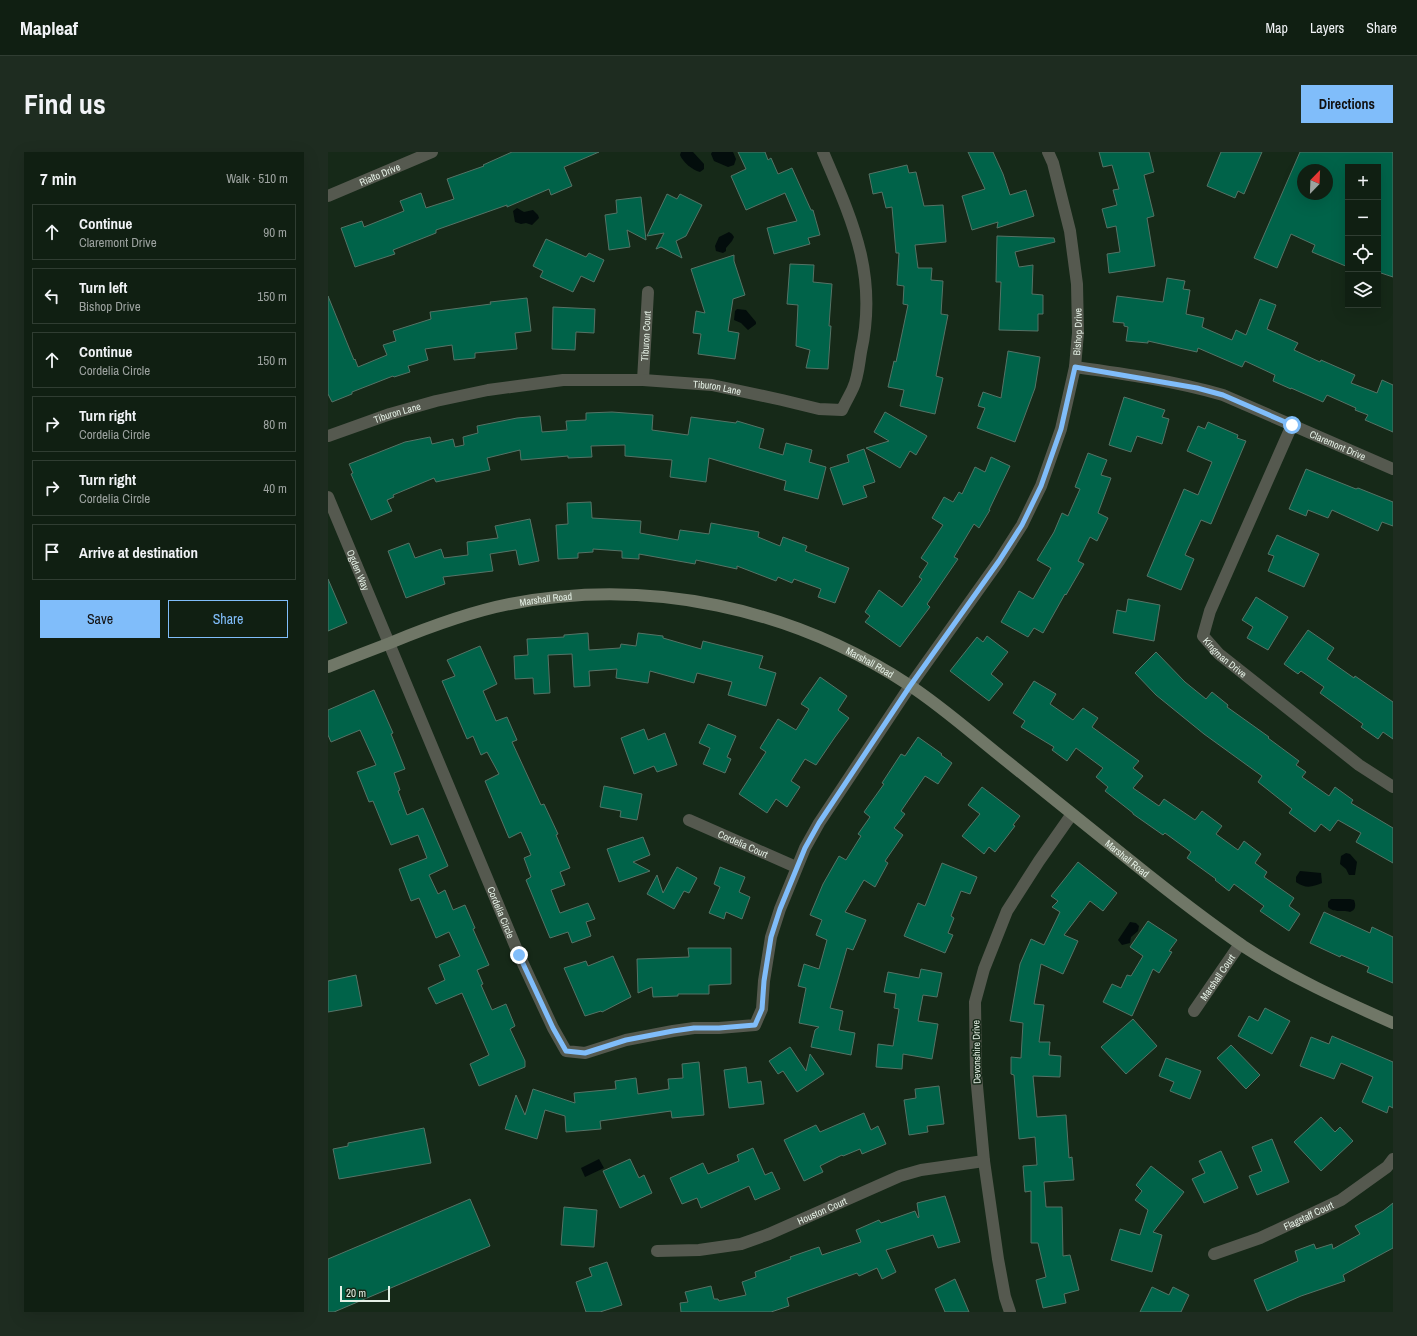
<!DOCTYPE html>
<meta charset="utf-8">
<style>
:root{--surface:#101f12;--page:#1e2c20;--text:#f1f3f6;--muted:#9ca29f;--line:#303d32;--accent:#80bdfa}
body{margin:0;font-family:"Archivo Narrow",sans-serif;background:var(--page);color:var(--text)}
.controls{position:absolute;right:12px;top:12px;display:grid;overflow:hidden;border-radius:0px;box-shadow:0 4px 16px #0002}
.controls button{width:36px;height:36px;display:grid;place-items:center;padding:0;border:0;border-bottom:1px solid var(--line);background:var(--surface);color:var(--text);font:20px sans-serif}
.compass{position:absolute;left:969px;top:12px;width:36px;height:36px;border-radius:50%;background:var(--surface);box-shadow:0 4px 16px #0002;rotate:23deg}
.scale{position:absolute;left:12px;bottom:10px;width:50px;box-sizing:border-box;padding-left:4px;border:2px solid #e4f0e5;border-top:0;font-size:11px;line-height:14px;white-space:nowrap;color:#e4f0e5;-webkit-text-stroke:3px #162918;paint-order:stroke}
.stop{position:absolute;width:12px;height:12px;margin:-9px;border:3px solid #80bdfa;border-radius:50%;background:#fff}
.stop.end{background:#80bdfa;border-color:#fff;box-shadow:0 1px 4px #0008}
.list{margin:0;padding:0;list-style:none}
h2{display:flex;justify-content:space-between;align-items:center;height:52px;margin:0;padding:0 16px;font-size:17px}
h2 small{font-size:13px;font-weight:400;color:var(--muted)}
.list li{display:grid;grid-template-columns:26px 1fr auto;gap:12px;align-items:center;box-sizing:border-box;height:56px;margin:0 8px 8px;padding:0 8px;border:1px solid var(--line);border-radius:0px}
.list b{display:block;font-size:15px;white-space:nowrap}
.list p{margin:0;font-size:13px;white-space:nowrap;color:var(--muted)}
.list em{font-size:13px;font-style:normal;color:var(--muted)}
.actions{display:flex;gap:8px;padding:12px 16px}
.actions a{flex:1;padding:9px 0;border:1px solid var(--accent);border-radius:0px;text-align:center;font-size:14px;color:var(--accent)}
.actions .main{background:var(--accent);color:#111}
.icon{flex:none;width:22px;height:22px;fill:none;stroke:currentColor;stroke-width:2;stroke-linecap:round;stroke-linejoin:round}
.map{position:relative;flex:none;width:1065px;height:1160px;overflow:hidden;border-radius:0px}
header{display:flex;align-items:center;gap:24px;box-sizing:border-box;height:56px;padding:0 20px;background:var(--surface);border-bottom:1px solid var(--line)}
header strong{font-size:19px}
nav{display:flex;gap:22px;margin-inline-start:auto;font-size:14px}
.intro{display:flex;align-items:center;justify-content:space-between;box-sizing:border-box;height:96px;padding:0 24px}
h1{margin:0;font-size:28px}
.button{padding:10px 18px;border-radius:0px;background:var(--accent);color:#111;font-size:14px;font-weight:700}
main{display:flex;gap:24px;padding:0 24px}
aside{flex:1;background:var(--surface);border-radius:0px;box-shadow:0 4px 16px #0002}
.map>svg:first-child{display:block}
.water{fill:#030d0c}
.building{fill:#006349;stroke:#557366;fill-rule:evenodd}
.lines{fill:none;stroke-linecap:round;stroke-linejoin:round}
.street{stroke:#55594f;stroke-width:12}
.secondary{stroke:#707767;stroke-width:12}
.route{stroke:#80bdfa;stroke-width:5}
.labels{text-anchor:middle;stroke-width:3;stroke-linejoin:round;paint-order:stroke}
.street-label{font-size:10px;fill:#e4f0e5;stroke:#162918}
</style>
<header>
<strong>Mapleaf</strong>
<nav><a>Map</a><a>Layers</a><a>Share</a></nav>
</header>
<div class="intro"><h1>Find us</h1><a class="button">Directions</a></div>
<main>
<aside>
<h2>7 min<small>Walk · 510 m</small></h2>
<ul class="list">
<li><svg class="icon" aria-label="ahead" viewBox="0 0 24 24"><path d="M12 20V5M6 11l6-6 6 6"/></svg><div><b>Continue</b><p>Claremont Drive</p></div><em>90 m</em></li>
<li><svg class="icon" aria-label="left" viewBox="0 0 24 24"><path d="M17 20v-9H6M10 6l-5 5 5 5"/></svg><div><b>Turn left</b><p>Bishop Drive</p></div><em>150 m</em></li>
<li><svg class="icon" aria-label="ahead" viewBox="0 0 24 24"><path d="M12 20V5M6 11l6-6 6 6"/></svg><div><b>Continue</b><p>Cordelia Circle</p></div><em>150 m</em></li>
<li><svg class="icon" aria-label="right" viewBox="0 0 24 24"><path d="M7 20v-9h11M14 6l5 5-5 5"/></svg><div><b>Turn right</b><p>Cordelia Circle</p></div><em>80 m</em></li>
<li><svg class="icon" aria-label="right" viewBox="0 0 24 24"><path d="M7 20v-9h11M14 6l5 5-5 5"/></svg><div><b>Turn right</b><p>Cordelia Circle</p></div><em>40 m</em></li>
<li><svg class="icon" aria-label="arrive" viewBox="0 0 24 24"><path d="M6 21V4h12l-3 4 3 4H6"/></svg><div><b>Arrive at destination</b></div></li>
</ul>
<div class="actions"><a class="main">Save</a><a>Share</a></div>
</aside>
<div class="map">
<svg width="1065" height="1160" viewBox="0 0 1065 1160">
<rect width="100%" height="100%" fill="#162918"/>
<g class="water">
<path d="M353 0H365L376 12V17L372 20C364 18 355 10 352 3Z"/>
<polygon points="384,0 405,0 408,7 406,13 400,15 386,9 383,2"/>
<polygon points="189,56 196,60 205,58 210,63 211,66 204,73 198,71 193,72 187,70 185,59"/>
<polygon points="401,80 404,82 406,85 404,89 398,96 398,99 395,101 388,99 387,94 391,85"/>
<polygon points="409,157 418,158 428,170 428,172 420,178 413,171 406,168 407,159"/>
<polygon points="1018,701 1022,702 1029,710 1027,723 1021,723 1018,717 1012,712 1013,704"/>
<path d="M972 719 993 721 994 731C984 735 978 737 968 730V725Z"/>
<path d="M1003 747H1022L1026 748C1028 753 1028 758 1022 760 1015 757 1007 762 1000 755V750Z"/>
<polygon points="802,770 808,771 811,774 810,779 803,785 802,791 794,793 790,788"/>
<polygon points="271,1007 276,1016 257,1025 253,1016"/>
</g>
<g class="building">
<polygon points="184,0 271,0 236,15 244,34 223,43 221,37 179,55 179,53 108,78 108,81 65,98 67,102 27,115 13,76 34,69 36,75 76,59 72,49 93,41 98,56 126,47 119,27 156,14 155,13"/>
<polygon points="410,0 437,0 440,8 443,6 450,22 464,16 483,58 485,58 492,83 480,86 482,92 446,102 439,76 469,69 457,41 418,58 403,24 418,17"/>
<polygon points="640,0 665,0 675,22 682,43 698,38 706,64 669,76 670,70 644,78 634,44 657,37"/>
<polygon points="771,0 821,0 826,20 816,23 826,64 819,66 827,114 781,121 779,102 792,100 788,74 779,76 774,57 789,53 785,38 791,37 784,13 775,15"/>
<polygon points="893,0 934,0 916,42 910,39 907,46 879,34"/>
<path d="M972 0H1065V125L1050 120V15H1020V115L984 100 987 93 963 82 949 116 926 106ZM975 18H999V42H975Z"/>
<polygon points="579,13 581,21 588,20 596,54 615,53 618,90 587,93 590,116 604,116 603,128 615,129 613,162 620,163 608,224 615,226 607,262 572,254 576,238 560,235 566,209 568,210 580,153 575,152 576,134 569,133 571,101 568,101 564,55 558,56 554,40 545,42 541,22"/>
<polygon points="339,42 349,47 352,42 374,53 358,84 348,89 354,106 333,95 328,97 336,81 319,84"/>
<polygon points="313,45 318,88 299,78 302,95 281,98 277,63 289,61 288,48"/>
<polygon points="669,84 726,86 727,90 687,100 691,115 705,113 704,142 715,143 715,162 710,162 710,179 671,178 673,130 668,130"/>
<polygon points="218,87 258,105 261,101 276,108 266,130 253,124 245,140 212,125 215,119 205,114"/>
<polygon points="406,103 406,109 417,143 405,147 400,179 411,181 407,207 370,202 373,182 365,181 368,159 377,161 363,117"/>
<polygon points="462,112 486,113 485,130 504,132 501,174 503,174 500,217 478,216 482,198 468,194 470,153 459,152"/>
<polygon points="839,126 857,129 855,137 862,138 858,162 876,166 874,175 904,188 908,178 918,183 932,147 948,153 939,177 970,191 966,198 992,210 993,208 1027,223 1023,231 1049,241 1054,228 1065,233 1065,280 1037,268 1040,263 1027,258 1028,256 999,243 995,250 963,236 963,237 945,229 947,223 917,209 914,215 870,196 869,200 820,189 820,191 798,189 800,175 796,174 796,171 785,170 789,144 835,150"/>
<polygon points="0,144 26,208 27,207 30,215 59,203 55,193 68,189 65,179 103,167 102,160 163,152 162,150 199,146 203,179 187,181 189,197 147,201 147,206 126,208 124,193 97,197 100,208 80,214 82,220 66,225 65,224 24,240 24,242 4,250 0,242"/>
<polygon points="225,155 267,157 266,181 248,180 247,198 224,197"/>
<polygon points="680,199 712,205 707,236 687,290 649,276 657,256 650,254 655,240 673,246"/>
<polygon points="796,245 837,258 834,265 841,267 834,292 809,284 803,300 781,293"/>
<polygon points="284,260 325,263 324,278 360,283 363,265 408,271 409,269 436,277 431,296 455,303 458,291 484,298 481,310 498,315 490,347 456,338 458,329 381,306 378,330 342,325 344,308 297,304 297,293 263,294 264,305 240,306 240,304 193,308 192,298 159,306 162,318 108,330 106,326 65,343 66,345 59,348 64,359 43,368 23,322 25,321 21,312 77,290 102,285 104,292 125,287 127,295 136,293 135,285 150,281 149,274 189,266 212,264 214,280 239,278 238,269 258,268 258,261"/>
<polygon points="557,260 599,284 588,303 582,299 572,316 538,296 561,289 546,280"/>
<polygon points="880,270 910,283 909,286 918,289 883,372 873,368 857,403 866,407 853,438 819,424 856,337 870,343 884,310 859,299 870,274 877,277"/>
<polygon points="536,297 547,330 535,334 539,345 515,353 502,316 521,310 519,303"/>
<polygon points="760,301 779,308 773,323 783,326 770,361 780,366 769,389 762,385 750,409 756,412 738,443 737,442 715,481 706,476 700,485 673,470 691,439 705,447 723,416 709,408 726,380 734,361 740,364 752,337 747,335"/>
<polygon points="663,305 682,314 661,358 662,358 651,376 646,372 626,405 630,407 599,452 602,455 572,495 537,470 542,464 537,460 551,438 574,455 594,427 591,425 600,411 593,406 615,373 604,366 616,345 625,350 631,340 634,342 647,315 657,320"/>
<polygon points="978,317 1028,337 1030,336 1065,350 1065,374 1054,370 1050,379 1004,358 1000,366 980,358 978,364 961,357"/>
<polygon points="263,350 264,366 313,369 312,381 350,388 352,378 381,382 383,371 431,380 430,385 452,394 455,385 479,394 477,399 521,416 507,451 490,445 493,437 466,427 464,431 450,425 448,429 409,414 409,417 368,408 367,412 311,402 311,407 294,406 294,399 265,397 265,400 250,401 250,406 230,407 228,373 240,372 239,351"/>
<polygon points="202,367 211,409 191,413 188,398 162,402 165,419 115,425 117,432 78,446 60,399 81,391 87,406 113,397 116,406 140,403 139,390 170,386 167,374"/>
<polygon points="949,383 991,402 976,435 940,419 946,404 940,402"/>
<polygon points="0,427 19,471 0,479"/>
<polygon points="928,445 960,465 940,498 919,486 925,475 914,468"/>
<polygon points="800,447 832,453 826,489 785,481 789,458 798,460"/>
<polygon points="980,478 1006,496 999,507 1026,526 1027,524 1065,550 1065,587 1055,580 1050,587 1033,575 1035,572 992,541 996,535 973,519 970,522 956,512"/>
<polygon points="260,481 261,498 292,496 293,492 308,494 310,481 335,484 335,486 373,497 375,489 435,504 431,516 448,521 438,554 400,543 404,530 369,521 366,531 322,519 320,531 288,526 289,517 261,519 262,534 246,535 244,502 220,503 222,541 206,542 205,526 187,527 186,504 200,503 199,487 236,485 236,483"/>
<polygon points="659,484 680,500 663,522 675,532 661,549 622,519 649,485 655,490"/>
<polygon points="152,494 169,532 155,539 168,569 179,565 189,588 184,590 213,653 216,652 230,682 228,683 242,716 232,720 237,733 223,738 232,761 260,751 267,767 258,770 263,784 244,791 240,780 222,786 198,728 203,725 196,706 203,703 193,680 181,686 157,629 171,622 159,600 153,603 145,584 139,587 114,529 127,524 119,508"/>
<polygon points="828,500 857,530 878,547 884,540 900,553 899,555 941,585 940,586 971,609 968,613 978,620 974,625 1001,644 1007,635 1025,648 1023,651 1065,676 1065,711 1028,690 1033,681 1010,668 1002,679 993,672 987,680 961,661 964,657 930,630 934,624 876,582 828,543 807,521"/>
<polygon points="492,525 519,544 510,558 521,566 507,585 488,613 477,607 463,629 472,635 459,655 448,647 439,661 411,642 438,600 432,596 450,567 468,578 481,557 473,552"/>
<polygon points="706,529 728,542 722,552 745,568 755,556 770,566 764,575 811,609 805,616 815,624 805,636 831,654 836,647 867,668 874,659 894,674 888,682 910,698 916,689 933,702 927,711 939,720 936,725 966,746 961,754 972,762 961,779 932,759 936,754 906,732 901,739 887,728 888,727 859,706 863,700 837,681 835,683 805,662 805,661 777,639 780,635 768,625 775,616 748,596 739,609 724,598 726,595 693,575 697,569 685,561"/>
<polygon points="46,538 65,581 63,582 77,617 66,621 72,638 70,639 79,663 95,656 120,714 101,723 110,742 117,738 125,758 137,753 147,776 145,777 161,813 149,818 155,832 153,833 164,858 178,852 187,874 182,877 197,909 197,915 151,934 142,912 161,903 134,841 108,852 100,836 117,828 111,813 132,804 121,780 108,786 91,746 83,749 71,717 99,706 90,683 63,693 45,649 41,650 29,620 48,613 32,578 3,590 0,583 0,558"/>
<polygon points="380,572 408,584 399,605 403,607 397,621 375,612 382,596 371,591"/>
<polygon points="316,577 320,588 337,581 349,613 329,620 326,614 306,622 293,586"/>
<polygon points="590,585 614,602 613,603 624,611 610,632 597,624 573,659 577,662 566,676 575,683 557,709 560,711 547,735 536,728 517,760 538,768 525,798 519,796 502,856 515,859 511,878 527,881 523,903 483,895 487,878 491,875 471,871 478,836 470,834 476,812 491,817 499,788 488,783 494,768 482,763 495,732 511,704 518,708 533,684 530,682 542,665 536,660 556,632 554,631 573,602 577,604"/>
<polygon points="276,634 314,642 309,668 292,665 293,659 272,655"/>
<polygon points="654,635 692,664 685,673 687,674 667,700 661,695 656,702 634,684 652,662 640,653"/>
<polygon points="315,685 322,703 305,710 322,719 291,730 279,697"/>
<polygon points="750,710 789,741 775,759 762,749 736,783 750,789 735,822 713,812 706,852 716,853 711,890 722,890 721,903 733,904 732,925 705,924 709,965 738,963 741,1006 744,1005 746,1028 716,1030 718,1055 734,1055 735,1104 742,1103 751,1138 736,1142 738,1151 715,1156 708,1128 718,1125 710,1091 703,1091 703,1039 697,1040 695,1014 709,1013 707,985 691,987 686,923 683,922 683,905 693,906 695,871 682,869 692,812 703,787 716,793 732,760 724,755 730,749 723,744"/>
<polygon points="614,711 649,725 642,742 633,739 623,764 626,766 620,781 625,783 617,801 576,784 590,751 597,754"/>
<polygon points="349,715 369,726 361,741 356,739 346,757 319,742 329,723 335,741"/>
<polygon points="392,715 417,725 411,740 422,745 414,767 398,760 396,767 381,761 392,735 386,732"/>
<polygon points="996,760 1042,781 1044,775 1065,785 1065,831 1039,820 1041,815 1013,803 1012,805 982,791"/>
<polygon points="820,769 849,788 841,799 844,800 831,821 825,817 804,864 775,850 784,832 793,836 799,823 803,824 815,804 802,795"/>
<polygon points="360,796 403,796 403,832 381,833 381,842 350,842 350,844 325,845 324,835 310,841 309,807 361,805"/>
<polygon points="285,804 303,845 274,860 273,859 257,864 236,816 258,809 260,814"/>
<polygon points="593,817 614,821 609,845 595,843 590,869 610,872 604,907 575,902 574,917 548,915 550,892 565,894 571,857 566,856 568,842 556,840 560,820 591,826"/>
<polygon points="28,823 34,854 0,860 0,829"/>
<polygon points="937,856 962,869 944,902 910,884 921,864 930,869"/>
<polygon points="805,867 829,894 798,922 773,895"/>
<polygon points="1004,884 1065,910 1065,956 1061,954 1059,961 1034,950 1045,925 1013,911 1006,927 972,914 983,885 1001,892"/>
<polygon points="903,893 932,923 918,937 889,906"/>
<polygon points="462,895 478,919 482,902 496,922 469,940 455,919 450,922 441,909"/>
<polygon points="838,906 873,919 862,947 842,939 846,930 831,924"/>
<polygon points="371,910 376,963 344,966 343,959 272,969 273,977 238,980 237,964 217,958 209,987 177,977 188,943 197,963 205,937 247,951 246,941 288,937 287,929 308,926 310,942 341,937 340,927 355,926 354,912"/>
<polygon points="418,915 420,931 433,929 436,952 401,956 396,918"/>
<polygon points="611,934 616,972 599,974 600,980 581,983 576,948 588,946 587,937"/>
<polygon points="536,961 543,978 550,974 558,992 534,1002 532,997 515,1004 514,1003 492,1014 495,1020 476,1029 456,988 488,973 492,980"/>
<polygon points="993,965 1007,980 1012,975 1025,989 993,1019 966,990"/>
<polygon points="96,976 103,1011 11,1027 5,997 20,994 20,991"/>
<polygon points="944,987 961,1030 929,1043 921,1024 934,1019 924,995"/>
<polygon points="425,996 437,1023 444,1020 452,1037 427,1048 421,1034 373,1056 369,1046 354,1052 342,1026 375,1011 380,1022 411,1009 409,1003"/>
<polygon points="893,999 910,1036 876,1051 864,1027 877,1021 871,1009"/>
<polygon points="302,1007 311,1026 316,1023 324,1041 292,1056 275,1019"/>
<polygon points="823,1014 856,1040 825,1080 834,1083 824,1120 783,1108 792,1077 812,1083 820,1058 807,1048 814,1039 808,1033"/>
<polygon points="617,1044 632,1090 610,1096 605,1083 558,1098 568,1120 554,1127 549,1116 531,1124 529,1121 459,1146 461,1154 443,1160 353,1160 352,1151 360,1150 357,1140 383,1134 386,1147 390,1147 391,1149 418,1143 414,1130 428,1125 427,1120 463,1107 462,1105 491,1095 494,1103 533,1090 528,1078 551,1068 553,1071 587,1059 590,1066 591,1065 589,1051"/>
<polygon points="142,1047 162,1094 6,1160 0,1160 0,1107"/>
<polygon points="1065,1051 1065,1096 1015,1123 1017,1129 973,1144 939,1159 926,1128 970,1109 967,1099 986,1092 988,1097 1004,1092 1005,1097 1032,1082 1027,1074 1055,1059"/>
<polygon points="236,1055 269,1058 266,1095 233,1093"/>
<polygon points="279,1110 294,1153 272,1160 258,1160 248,1130 264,1124 261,1116"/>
<polygon points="627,1127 641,1160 617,1160 607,1137"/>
<polygon points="824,1135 841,1143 845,1135 861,1143 853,1160 812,1160"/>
</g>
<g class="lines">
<g class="street">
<path id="s1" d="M0 44 104 0"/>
<path id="s2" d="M747 215C797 222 847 229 895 243L1065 317"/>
<path id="s3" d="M315 228 320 140"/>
<path id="s4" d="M964 273 882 459 875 484 891 502 1031 613 1065 635"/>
<path id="s5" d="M0 284 62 262 108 249 160 238 235 228H315L384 233 454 248 491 257 514 258C517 251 522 243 525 236 530 226 531 212 533 200 550 123 525 70 495 0"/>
<path id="s6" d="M0 345 191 803 225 876 238 899 257 901 298 888 345 879 366 876H391L427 873 434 857 436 829 443 785 452 757 477 696 491 671 582 534 671 409 694 373 713 334 733 277 747 215 750 181 749 132 742 79 725 11 720 0"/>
<path id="s7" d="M361 668 468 715"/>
<path id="s8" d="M866 859 912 792"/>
<path id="s9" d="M329 1099 371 1098 413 1092 441 1082 572 1024 593 1018 656 1009"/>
<path id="s10" d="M886 1102 932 1086 1013 1048 1059 1015 1065 1007"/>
<polyline points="682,1160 677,1145 670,1107 656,1009 648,923 647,850 656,817 679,759 711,709 744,662"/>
</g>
<path class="secondary" id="s11" d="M0 515C20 507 41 499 62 491 101 475 141 460 182 452 321 425 464 456 581 533 616 556 648 585 681 611 722 644 763 677 804 710 840 739 876 767 915 794 962 825 1013 848 1065 871"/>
</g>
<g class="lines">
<polyline class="route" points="191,803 225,876 238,899 257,901 298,888 345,879 366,876 391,876 427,873 434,857 436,829 443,785 452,757 477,696 491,671 582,534 671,409 694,373 713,334 733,277 747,215 869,236 895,243 964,273"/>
</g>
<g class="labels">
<g class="street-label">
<text dy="4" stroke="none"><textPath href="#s1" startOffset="56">Rialto Drive</textPath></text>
<text dy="4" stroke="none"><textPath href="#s6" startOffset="1573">Bishop Drive</textPath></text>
<text dy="4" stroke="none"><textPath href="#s3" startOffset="44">Tiburon Court</textPath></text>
<text dy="4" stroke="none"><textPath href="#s5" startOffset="397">Tiburon Lane</textPath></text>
<text dy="4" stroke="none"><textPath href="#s5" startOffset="73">Tiburon Lane</textPath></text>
<text dy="4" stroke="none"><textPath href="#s2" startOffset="276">Claremont Drive</textPath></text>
<text dy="4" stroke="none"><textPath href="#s6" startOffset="79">Ogden Way</textPath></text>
<text dy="4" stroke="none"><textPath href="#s11" startOffset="229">Marshall Road</textPath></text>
<text dy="4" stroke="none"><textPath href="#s4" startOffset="260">Kingman Drive</textPath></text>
<text dy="4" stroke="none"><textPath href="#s11" startOffset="565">Marshall Road</textPath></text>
<text dy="4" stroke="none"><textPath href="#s7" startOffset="59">Cordelia Court</textPath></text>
<text dy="4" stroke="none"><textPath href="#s11" startOffset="889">Marshall Road</textPath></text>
<text dy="4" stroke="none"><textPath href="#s6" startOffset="450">Cordelia Circle</textPath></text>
<text dy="4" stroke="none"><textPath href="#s8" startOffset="41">Marshall Court</textPath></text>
<text transform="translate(648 900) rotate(-91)" y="4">Devonshire Drive</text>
<text dy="4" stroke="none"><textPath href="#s9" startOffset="172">Houston Court</textPath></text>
<text dy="4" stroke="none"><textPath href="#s10" startOffset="102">Flagstaff Court</textPath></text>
</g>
</g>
</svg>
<div class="controls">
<button>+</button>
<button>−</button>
<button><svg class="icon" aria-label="locate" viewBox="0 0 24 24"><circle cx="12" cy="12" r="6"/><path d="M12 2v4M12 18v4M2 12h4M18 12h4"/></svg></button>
<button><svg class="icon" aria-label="layers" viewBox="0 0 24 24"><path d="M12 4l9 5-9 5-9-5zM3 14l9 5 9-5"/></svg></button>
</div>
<svg class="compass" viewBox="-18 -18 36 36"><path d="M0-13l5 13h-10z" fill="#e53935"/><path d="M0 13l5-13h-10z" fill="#9ca29f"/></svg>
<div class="scale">20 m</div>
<div class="stop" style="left:964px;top:273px"></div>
<div class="stop end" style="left:191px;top:803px"></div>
</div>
</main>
